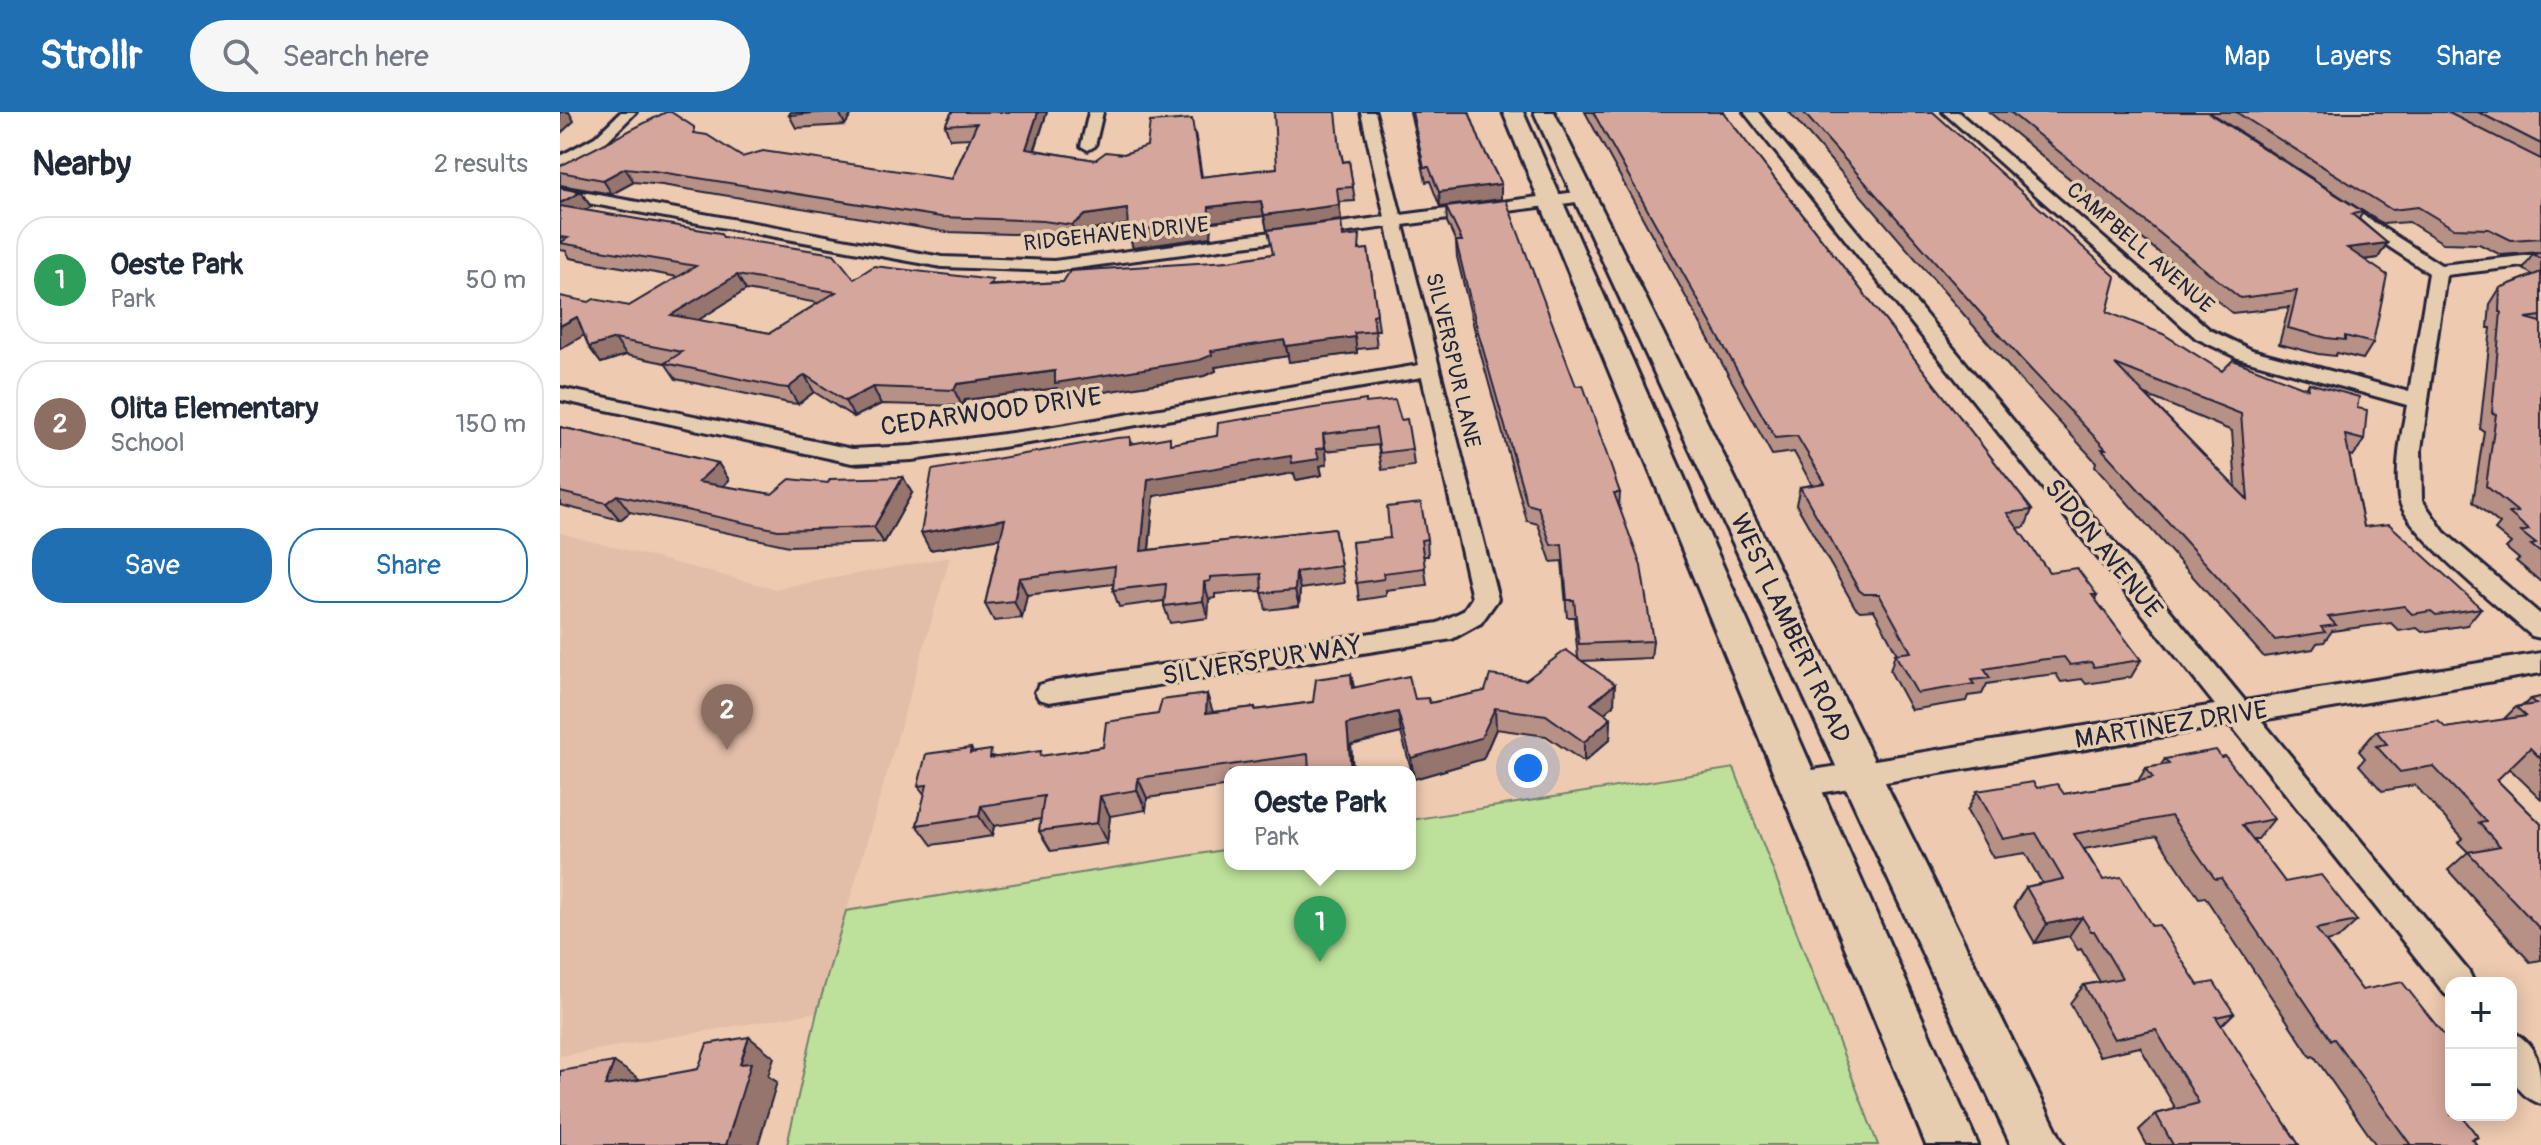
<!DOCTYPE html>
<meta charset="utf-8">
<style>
:root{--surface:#fff;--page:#f6f6f7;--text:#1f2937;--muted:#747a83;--line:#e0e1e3;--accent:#1f6fb2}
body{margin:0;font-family:Pangolin,sans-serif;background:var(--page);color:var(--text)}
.controls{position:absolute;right:24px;bottom:24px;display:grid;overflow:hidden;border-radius:16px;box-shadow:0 4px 20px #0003}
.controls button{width:72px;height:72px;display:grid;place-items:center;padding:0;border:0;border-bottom:2px solid var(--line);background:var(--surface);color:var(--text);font:40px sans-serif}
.you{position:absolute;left:968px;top:656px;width:28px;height:28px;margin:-20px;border:6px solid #fff;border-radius:50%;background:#1a73e8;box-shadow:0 0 0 12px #1a73e833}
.badge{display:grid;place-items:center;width:52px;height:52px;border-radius:50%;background:var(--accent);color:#fff;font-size:26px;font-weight:700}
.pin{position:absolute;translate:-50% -66px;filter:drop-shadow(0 2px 4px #0008)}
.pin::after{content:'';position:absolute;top:42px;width:28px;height:24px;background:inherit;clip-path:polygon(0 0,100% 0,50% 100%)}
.popup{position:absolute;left:664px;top:654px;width:192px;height:104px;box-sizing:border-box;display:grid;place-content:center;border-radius:16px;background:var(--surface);filter:drop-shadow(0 2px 6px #0005);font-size:26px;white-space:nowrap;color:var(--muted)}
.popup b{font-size:30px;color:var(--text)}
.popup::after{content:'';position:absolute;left:50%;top:100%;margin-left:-16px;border:16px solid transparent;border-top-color:var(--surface)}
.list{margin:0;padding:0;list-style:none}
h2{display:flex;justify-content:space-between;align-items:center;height:104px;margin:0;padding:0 32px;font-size:34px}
h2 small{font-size:26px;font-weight:400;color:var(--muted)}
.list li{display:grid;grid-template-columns:52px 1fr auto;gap:24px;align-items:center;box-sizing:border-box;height:128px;margin:0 16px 16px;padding:0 16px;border:2px solid var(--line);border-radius:32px}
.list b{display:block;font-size:30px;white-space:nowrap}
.list p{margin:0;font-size:26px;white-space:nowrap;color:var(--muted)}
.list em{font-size:26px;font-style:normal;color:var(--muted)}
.actions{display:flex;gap:16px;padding:24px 32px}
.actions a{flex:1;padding:18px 0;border:2px solid var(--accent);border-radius:32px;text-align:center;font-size:28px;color:var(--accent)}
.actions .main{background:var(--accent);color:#fff}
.icon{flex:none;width:44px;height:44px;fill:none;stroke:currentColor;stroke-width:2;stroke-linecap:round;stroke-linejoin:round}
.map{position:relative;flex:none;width:1981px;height:1033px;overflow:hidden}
header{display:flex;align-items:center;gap:48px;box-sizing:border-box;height:112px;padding:0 40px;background:var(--accent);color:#fff}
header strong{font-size:38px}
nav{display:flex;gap:44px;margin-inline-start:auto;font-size:28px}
.search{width:560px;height:72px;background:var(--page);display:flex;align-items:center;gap:20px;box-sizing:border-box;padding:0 28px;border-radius:44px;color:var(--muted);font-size:30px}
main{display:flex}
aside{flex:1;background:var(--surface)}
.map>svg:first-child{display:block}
.built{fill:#e2bda8}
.green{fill:#bde09a;stroke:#70816a;stroke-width:2}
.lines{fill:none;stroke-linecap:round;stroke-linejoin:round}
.minor-casing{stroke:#22223b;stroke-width:6}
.secondary-casing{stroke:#22223b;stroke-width:6}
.minor{fill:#e7cdaf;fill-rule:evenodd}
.secondary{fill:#e7cdaf;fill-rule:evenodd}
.wall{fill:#b79086;stroke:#22223b;stroke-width:2;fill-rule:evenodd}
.shaded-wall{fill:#95756d;stroke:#22223b;stroke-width:2}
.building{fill:#d5a79c;stroke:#22223b;stroke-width:2;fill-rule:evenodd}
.labels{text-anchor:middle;stroke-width:7;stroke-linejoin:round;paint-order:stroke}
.far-street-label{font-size:22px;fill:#22223b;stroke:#e7cdaf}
.street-label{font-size:26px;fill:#22223b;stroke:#e7cdaf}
</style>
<header>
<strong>Strollr</strong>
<div class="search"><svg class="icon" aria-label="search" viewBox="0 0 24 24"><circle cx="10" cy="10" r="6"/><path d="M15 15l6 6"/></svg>Search here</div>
<nav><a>Map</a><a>Layers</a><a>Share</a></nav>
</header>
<main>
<aside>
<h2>Nearby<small>2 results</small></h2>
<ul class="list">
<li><span class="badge" style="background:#2e9e5b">1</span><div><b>Oeste Park</b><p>Park</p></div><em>50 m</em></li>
<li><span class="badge" style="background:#8d6e63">2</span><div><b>Olita Elementary</b><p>School</p></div><em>150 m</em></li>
</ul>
<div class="actions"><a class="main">Save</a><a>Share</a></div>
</aside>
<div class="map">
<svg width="1981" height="1033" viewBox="0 0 1981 1033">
<rect width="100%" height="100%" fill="#edcab0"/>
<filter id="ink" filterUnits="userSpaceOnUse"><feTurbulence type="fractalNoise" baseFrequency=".0125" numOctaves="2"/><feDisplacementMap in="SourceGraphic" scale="16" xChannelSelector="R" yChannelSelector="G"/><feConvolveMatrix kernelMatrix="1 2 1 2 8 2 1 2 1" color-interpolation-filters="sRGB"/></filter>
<g filter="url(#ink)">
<polygon class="built" points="0,421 215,477 390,445 257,900 0,944"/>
<polygon class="green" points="1174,656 1318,1033 227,1033 257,900 286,799 670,737 670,752 850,752 850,708"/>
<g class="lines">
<g class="minor-casing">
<g id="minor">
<polygon points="61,0 76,0 45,31 0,55 0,44 35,25"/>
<polygon points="529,0 543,0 535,34 528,38 521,34"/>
<polygon points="801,0 815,0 841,103 1024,79 1032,84 1024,89 843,113 938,487 921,511 892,527 489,590 479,587 475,580 479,573 489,570 878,511 903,499 912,486 862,265 482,329 352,348 292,351 0,288 0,276 292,337 352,334 482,317 859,253 827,115 494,159 382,155 0,86 0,76 382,145 494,149 825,105"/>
<polygon points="1184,0 1198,0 1685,589 1981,541 1981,561 1701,608 1909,860 1914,871 1891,871 1891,885 1885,882 1671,613 1241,684 1231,681 1226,672 1231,663 1241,660 1655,593"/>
<path d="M1383 0H1398L1650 218 1692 238 1849 280 1869 161 1767 94V88H1779L1881 153 1981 142V152L1886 163 1861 337 1862 388 1884 420 1981 503V526L1972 524C1944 499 1843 419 1839 386 1835 355 1841 323 1847 293L1678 246 1636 226Z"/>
<path d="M1951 919C1981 934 1981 959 1981 992 1945 978 1951 952 1951 919Z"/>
</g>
</g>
<g class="secondary-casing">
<g id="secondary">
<polygon points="943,0 963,0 1418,1033 1366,1033"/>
<polygon points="974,0 994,0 1504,1033 1451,1033"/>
</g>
</g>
<use href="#minor" class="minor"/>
<use href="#secondary" class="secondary"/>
</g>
<g class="wall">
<polygon points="231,0 293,0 285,13 236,16 229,3"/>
<polygon points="392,0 487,0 475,38 535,48 564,42 635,20 642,65 717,56 781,40 783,50 789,49 795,89 779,90 781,108 707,118 704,104 652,110 651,125 573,136 568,120 568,113 530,118 517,128 488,123 387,120 102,73 74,70 52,82 0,73 0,54 138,22 182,45 392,67 410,26 390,27 385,13"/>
<polygon points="850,0 909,0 922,34 941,72 941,87 880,95 870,69 866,70"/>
<polygon points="1025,0 1163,0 1472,398 1465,415 1457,416 1489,460 1537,483 1535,487 1581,548 1571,565 1526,572 1522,567 1501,570 1496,562 1470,565 1427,572 1422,582 1408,584 1406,589 1351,598 1330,559 1335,542 1337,542 1314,498 1300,499 1295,495 1236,392 1240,375 1252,373 1234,340 1212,343"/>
<path d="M1229 0H1373L1547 200 1662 259 1746 276 1749 271 1797 296 1804 328 1793 344 1789 343 1804 415 1921 496 1907 513 1862 520 1857 516 1839 519 1831 511 1772 519 1764 530 1757 531 1753 537 1704 545 1535 354 1536 350 1456 263ZM1586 283 1672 319 1676 376Z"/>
<polygon points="1429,0 1647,0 1803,100 1799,107 1827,131 1818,146 1804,148 1813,231 1803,247 1777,241 1775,244 1758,242 1719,232 1729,195 1672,201"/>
<polygon points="1649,0 1981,0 1981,140 1941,143 1919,132 1883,131 1849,110 1823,112"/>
<path d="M0 76 21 80 31 95 24 98 163 125 294 167 435 173 503 170 669 149 712 142 784 125 802 138 808 137 819 218H815L817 235 797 237V241L729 250 728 244 655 255 656 259 644 264 501 287 497 276 405 288 402 294 321 292 294 305 254 280 238 292 229 291 116 267 105 251 66 243 41 251 29 235 24 223 0 237 29 190 69 194 118 165 10 146 6 139 0 138ZM186 178 258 191 210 221 138 208Z"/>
<polygon points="886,95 1016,274 1060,381 1059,395 1093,529 1091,546 1022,549 1054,593 1044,601 1051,606 1050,627 1024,650 986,624 936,617 923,647 854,667 841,621 791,633 793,660 670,660 670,674 587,686 586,698 550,704 547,731 491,739 479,719 481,707 434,714 432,724 372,733 357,713 365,683 358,674 411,636 413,640 436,645 484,644 543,635 653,600 695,595 696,598 753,590 791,562 794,575 855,587 870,591 925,579 966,568 1018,546 1014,505 1007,505 1002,449 991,450 978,412 967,409 918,232 897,145 896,130 887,110"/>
<polygon points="1981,141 1981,470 1956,449 1959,447 1946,436 1951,431 1935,418 1940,412 1913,390 1924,319 1920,317 1931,216 1928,216 1930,192 1940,176 1973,163 1963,157 1973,142"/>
<polygon points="806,291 841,308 852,337 854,354 822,358 818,333 766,339 767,352 760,354 762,363 736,368 734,361 594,384 589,438 774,416 784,471 740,477 739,494 706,498 702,479 655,482 655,486 649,487 648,506 610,511 604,494 604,489 559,495 553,478 553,472 467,483 462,506 434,509 425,492 440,426 370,438 570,325 572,332 611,332 657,324"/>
<polygon points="0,315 158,351 169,368 163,374 212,382 352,381 324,431 229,434 70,400 60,408 0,393"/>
<polygon points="867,427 868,444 863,444 867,473 826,478 826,484 799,488 792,430"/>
<polygon points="1981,585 1981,687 1949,656 1937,668 1981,712 1981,848 1970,850 1888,758 1908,740 1898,730 1903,726 1855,673 1822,679 1799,653 1805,646 1799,639 1816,619 1886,616 1943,608 1956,595 1964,593 1970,587"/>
<polygon points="1605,647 1714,707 1698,727 1693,727 1725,770 1797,809 1778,827 1766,830 1802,878 1918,1025 1913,1028 1917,1033 1816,1033 1754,944 1751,945 1645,785 1639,786 1597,724 1524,737 1543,768 1592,814 1638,873 1674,901 1661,914 1739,1033 1587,1033 1579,1018 1596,1002 1616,997 1580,935 1539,944 1510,891 1524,873 1540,870 1521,837 1518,838 1509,824 1475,831 1454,794 1466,775 1482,771 1465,741 1433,746 1407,699 1417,679 1477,676 1504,682 1578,669 1586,656 1600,654"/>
</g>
<g class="shaded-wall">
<polygon points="0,0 9,0 14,9 0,22"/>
<polygon points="279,0 293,0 285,13"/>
<polygon points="478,0 487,0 470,51 466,37"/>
<polygon points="65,56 74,70 52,82 43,68"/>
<polygon points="941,72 941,87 880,95 879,80"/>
<polygon points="21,80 31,95 6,108 0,100 0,91"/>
<polygon points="701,89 704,104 652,110 651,125 573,136 568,120 649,95"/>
<polygon points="779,93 781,108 707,118 704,103"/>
<polygon points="567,97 571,112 530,118 517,128 512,113 525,103"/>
<polygon points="1827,131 1818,146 1778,151 1787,136"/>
<polygon points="177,163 186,178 121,219 111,203"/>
<polygon points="17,205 28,221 0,237 0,214"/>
<polygon points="795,225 797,241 729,250 726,234"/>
<polygon points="55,227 66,243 41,251 29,235"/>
<polygon points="724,228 728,244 655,255 656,259 644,264 501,287 497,276 405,288 402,294 394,278 397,272 651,239"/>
<polygon points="245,263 254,280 238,292 228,276"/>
<polygon points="313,275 321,292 294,305 285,289"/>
<polygon points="763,322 766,339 767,352 760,354 762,363 736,368 734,361 594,384 587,456 581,439 588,367 756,337"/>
<polygon points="158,351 169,368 150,387 138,370"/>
<polygon points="343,365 352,381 324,431 314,415"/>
<polygon points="57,383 70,400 60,408 46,391"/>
<polygon points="445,407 453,424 370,438 361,421"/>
<polygon points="736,460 740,477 739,494 735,478"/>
<polygon points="459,466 467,483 462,506 454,489"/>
<polygon points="644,470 649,487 648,506 643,489"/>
<polygon points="1055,572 1054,593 1030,613 1031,592"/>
<polygon points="647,582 654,603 646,601"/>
<polygon points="935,596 936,617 923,647 854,667 851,646"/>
<polygon points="838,600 841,621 791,633 793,660 791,660 787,612"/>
<polygon points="1051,606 1050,627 1024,650 1024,630"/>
<polygon points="578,666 587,686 586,698 577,678"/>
<polygon points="540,684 550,704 547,731 537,711"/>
<polygon points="421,694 434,714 432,724 419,704"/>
<polygon points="1522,805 1509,824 1475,831 1487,812"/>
<polygon points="189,925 214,945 208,964 217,970 198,1033 166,1033 180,952"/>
<polygon points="54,950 84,970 45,974"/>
</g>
<g class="building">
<polygon points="106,0 111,0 134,15 134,21 147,23 182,45 203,39 392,67 417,11 385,13 392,0 478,0 466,37 535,48 546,40 564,42 587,34 590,10 632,7 641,65 717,56 714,0 776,0 780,37 783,50 789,49 793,75 777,76 779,93 704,103 701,89 649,95 648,110 568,120 567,97 525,103 512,113 483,109 381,105 94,59 65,56 43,68 0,60 0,54"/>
<polygon points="231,0 268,0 229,3"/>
<polygon points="852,0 909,0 922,34 941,72 879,80 869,55 864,55"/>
<polygon points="1033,0 1163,0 1472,398 1447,401 1489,460 1517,456 1537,483 1532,483 1581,548 1534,555 1531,550 1510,553 1504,545 1478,548 1424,557 1430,566 1411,568 1414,572 1357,581 1335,542 1351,540 1319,482 1304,482 1299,478 1240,375 1265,371 1237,324 1215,326"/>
<path d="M1243 0H1373L1556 165 1547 200 1603 222 1662 259 1673 248 1748 277 1749 271 1799 285 1797 296 1807 298 1804 328 1785 323 1804 415 1829 412 1921 496 1876 503 1871 499 1852 502 1844 494 1768 505 1776 513 1761 515 1765 520 1715 528 1542 337H1546L1461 247ZM1555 252 1681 302 1688 388Z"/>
<polygon points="1450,0 1647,0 1803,100 1792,102 1827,131 1787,136 1827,163 1813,231 1785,224 1785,228 1767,226 1728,216 1737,179 1680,186"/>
<polygon points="1676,0 1887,0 1981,47 1981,126 1951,128 1929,117 1893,116 1858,95 1832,98"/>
<polygon points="1918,0 1981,0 1981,32"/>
<polygon points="0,76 21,80 0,91"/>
<polygon points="946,88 1016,274 1023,273 1060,381 1054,381 1081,454 1093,529 1019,532 1014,488 1007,488 1002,432 991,433 978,395 967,392 917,216 896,129 902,129 886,95"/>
<path d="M0 94 160 121 163 125 274 142 294 167 314 154 433 168 429 174 503 170 510 159 669 149 713 142 708 118 781 109 783 125 800 123 799 138 808 137 817 202 813 203 815 219 794 221 795 225 726 234 724 228 651 239 652 243 640 248 495 271V259L397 272 394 278 313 275 285 289 245 263 228 276 219 275 105 251 122 240 55 227 29 235 17 205 0 214V184L29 190 34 187 69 194 136 154 0 131 8 126 0 125ZM177 163 276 180 210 221 111 203Z"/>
<polygon points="1981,141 1981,147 1973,142"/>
<polygon points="1981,160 1981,204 1966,206 1981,210 1981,441 1971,433 1976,432 1961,420 1969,418 1949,401 1958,400 1926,374 1936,302 1932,301 1941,200 1939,200 1940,176"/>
<polygon points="806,288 806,291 835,288 841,308 847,307 852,337 820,341 816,316 763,322 764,336 756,337 759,347 732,351 731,344 588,367 581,439 774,416 781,454 736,460 735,478 702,481 701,462 650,465 650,469 644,470 643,489 604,494 606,472 553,478 555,454 459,466 454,489 425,492 445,407 361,421 372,358 557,326 570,325 570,332 610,325 610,332 657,324 658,311"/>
<polygon points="0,315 158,351 138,370 212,382 230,367 268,371 270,367 343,365 314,415 218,418 57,383 46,391 0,380"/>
<polygon points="861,391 867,427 861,428 865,456 823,461 824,467 796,471 792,430 830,426 827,395"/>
<polygon points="1006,538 1055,572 1031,592 1051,606 1024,630 986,603 935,596 921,626 851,646 838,600 787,612 791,659 782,660 749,660 748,642 578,666 577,678 540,684 537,711 479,719 484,684 421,694 419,704 357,713 367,673 358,674 366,642 411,636 410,641 431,638 430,646 481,639 480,644 543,635 546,610 598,602 602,588 647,582 646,601 695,595 695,598 753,590 756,567 791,562 792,576 849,564 855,587 868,586 870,591 925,579 930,563 966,568"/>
<polygon points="1981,585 1981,647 1970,636 1937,668 1981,712 1981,818 1908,740 1940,734 1919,711 1926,710 1873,654 1840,660 1816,634 1827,632 1816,619 1878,609 1886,616 1966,604 1956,595 1976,592 1970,587"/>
<polygon points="1656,638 1661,645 1665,644 1714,707 1682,713 1725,770 1761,763 1797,809 1756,817 1802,878 1842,870 1891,932 1891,1003 1901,1003 1918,1025 1912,1027 1917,1033 1848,1033 1850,1032 1774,927 1771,928 1661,766 1655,767 1611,704 1514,722 1543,768 1561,765 1592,814 1599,813 1638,873 1654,870 1674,901 1656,905 1739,1033 1613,1033 1596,1002 1639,991 1596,918 1554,927 1524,873 1562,866 1534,819 1531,819 1522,805 1487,812 1466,775 1503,767 1476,721 1443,727 1417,679 1473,670 1477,676 1497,672 1504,682 1570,671 1593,666 1586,656 1609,652 1605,647"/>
<polygon points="189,925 180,952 191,951 166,1033 0,1033 0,959 54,950 45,974 138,957 147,932"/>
</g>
</g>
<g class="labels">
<g class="far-street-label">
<text transform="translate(556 121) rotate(-6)" y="8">RIDGEHAVEN DRIVE</text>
<text transform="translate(1581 135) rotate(41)" y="8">CAMPBELL AVENUE</text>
<text transform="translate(894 248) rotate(77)" y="8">SILVERSPUR LANE</text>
</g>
<g class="street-label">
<text transform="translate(431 299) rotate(-8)" y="9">CEDARWOOD DRIVE</text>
<text transform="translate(1544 436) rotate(51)" y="9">SIDON AVENUE</text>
<text transform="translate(1231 516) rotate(65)" y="9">WEST LAMBERT ROAD</text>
<text transform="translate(702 548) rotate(-9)" y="9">SILVERSPUR WAY</text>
<text transform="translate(1611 612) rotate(-9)" y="9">MARTINEZ DRIVE</text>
</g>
</g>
</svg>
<div class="controls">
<button>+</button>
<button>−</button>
</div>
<div class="you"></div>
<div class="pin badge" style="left:760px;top:850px;background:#2e9e5b">1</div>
<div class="popup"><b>Oeste Park</b>Park</div>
<div class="pin badge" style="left:167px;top:638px;background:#8d6e63">2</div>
</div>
</main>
